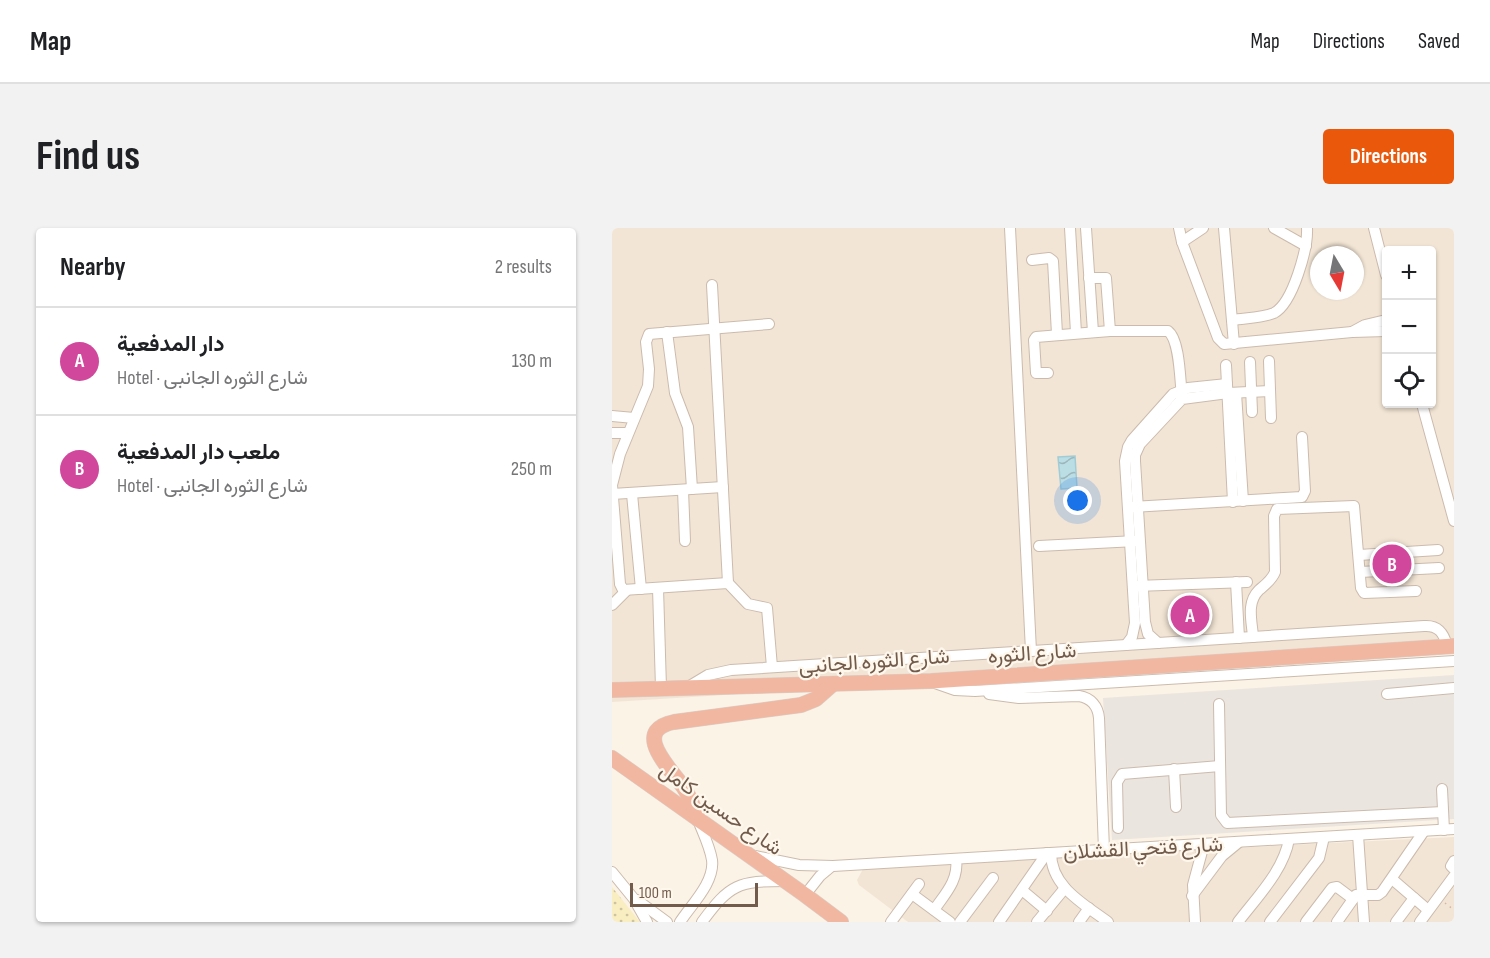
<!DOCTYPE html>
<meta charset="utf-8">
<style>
:root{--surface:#fff;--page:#f2f2f2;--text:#202124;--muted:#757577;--line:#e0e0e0;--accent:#ea580c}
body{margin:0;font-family:"Sofia Sans Condensed",Vazirmatn,sans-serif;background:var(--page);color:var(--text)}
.controls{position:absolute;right:18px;top:18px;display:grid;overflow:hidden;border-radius:6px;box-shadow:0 2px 4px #0004}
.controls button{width:54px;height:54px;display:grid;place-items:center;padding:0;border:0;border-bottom:2px solid var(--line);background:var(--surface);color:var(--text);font:30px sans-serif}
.compass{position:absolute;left:698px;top:18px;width:54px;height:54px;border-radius:50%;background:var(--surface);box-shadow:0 2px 4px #0004;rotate:170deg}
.scale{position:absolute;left:18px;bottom:15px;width:128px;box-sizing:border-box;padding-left:6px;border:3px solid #735b4c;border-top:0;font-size:16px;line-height:21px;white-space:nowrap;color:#735b4c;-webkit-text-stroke:4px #fef7ec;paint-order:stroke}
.you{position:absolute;left:466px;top:273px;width:21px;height:21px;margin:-15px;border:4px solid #fff;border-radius:50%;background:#1a73e8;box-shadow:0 0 0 9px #1a73e833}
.badge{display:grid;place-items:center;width:39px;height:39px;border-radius:50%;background:var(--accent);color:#fff;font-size:20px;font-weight:700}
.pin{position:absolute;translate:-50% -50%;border:3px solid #fff;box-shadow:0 2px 6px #0006}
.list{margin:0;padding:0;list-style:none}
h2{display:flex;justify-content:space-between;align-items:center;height:78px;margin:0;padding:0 24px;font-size:26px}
h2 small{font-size:20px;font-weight:400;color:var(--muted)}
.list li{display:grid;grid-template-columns:39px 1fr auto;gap:18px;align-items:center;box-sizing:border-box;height:108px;padding:0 24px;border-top:2px solid var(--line)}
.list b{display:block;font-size:22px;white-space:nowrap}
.list p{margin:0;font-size:20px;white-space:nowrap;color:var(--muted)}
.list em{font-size:20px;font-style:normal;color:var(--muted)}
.icon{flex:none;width:33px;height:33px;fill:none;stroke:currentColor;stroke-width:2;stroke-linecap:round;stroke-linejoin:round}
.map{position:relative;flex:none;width:842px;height:694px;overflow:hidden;border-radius:6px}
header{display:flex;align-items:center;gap:36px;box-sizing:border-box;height:84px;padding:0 30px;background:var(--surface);border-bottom:2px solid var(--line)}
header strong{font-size:28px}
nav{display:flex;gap:33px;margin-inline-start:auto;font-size:21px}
.intro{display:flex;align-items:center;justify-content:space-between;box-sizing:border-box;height:144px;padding:0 36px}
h1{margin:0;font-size:42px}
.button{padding:15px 27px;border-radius:6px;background:var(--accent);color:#fff;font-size:21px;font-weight:700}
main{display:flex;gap:36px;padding:0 36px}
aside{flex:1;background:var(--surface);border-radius:6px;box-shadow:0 2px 4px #0004}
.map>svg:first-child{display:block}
.residential{fill:#f2e5d5;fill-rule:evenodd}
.industrial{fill:#ebe5e0}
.sand{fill:url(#sand-dots)}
.water{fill:url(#water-waves);stroke:#a2ccd5;stroke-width:1.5}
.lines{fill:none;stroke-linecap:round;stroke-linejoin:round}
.minor-casing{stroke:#ccbbad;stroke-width:12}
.highway-casing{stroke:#d8d1cd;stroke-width:16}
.path{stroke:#d4b6a2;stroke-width:1.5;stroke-dasharray:1.5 4.5;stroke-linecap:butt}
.minor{stroke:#fff;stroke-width:10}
.highway{stroke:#f2b7a0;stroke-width:15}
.labels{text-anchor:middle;stroke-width:4.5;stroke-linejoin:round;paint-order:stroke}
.street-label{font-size:21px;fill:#735b4c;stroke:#fef7ec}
</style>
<header>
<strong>Map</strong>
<nav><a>Map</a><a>Directions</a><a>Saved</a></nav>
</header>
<div class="intro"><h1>Find us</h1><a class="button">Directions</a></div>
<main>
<aside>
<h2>Nearby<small>2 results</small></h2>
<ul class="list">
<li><span class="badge" style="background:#d1479c">A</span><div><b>دار المدفعية</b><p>Hotel · شارع الثوره الجانبى</p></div><em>130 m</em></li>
<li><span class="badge" style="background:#d1479c">B</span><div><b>ملعب دار المدفعية</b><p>Hotel · شارع الثوره الجانبى</p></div><em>250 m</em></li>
</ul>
</aside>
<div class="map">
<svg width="842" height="694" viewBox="0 0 842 694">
<defs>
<pattern id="sand-dots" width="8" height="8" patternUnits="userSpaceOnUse" patternTransform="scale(1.5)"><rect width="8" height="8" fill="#f9edc2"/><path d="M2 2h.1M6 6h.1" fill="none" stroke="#cec3a0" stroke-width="1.8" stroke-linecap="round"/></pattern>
<pattern id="water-waves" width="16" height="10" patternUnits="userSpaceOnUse" patternTransform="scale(1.5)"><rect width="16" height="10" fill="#bbdde4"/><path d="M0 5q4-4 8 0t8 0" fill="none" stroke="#9cb6bb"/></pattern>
</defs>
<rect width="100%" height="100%" fill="#fbf3e6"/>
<g class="residential">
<path d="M0 0H842V421L0 474ZM774 22H820V176H774ZM707 27H743V63H707Z"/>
<polygon points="842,609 842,694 296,694 247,657 245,652 251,641 256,638"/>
</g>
<polygon class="industrial" points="842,447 842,591 500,612 491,470"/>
<polygon class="sand" points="0,659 28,694 0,694"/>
<polygon class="water" points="463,228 465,260 449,261 446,229"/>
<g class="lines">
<g class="minor-casing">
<g id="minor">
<polyline points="398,0 419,423"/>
<polyline points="458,0 464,105"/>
<polyline points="474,0 481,104"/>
<polyline points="567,0 570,14 606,110 612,116 740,104 774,103"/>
<polyline points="612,0 622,116"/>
<polyline points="662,0 694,18"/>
<polyline points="762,0 774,47"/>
<polyline points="570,14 591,0"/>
<polyline points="420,32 437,30 441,33 445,106"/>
<polyline points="477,50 494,50 498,103"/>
<polyline points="100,57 116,355"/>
<path d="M621 92C633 90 650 90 662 85 681 75 696 20 695 0"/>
<polyline points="157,96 37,106 34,114 37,141 36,158 8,226 0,257 8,356 11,362 116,355 136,376 155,380 160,439"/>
<polyline points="55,104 63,165 76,199 80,261"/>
<polyline points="740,104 753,97 774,92"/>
<polyline points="657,133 659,190"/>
<polyline points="638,134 640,184"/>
<polyline points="614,137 621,274"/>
<path d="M436 145H424L422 112 424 109 498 103H556C568 112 568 153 570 169"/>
<polyline points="624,165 631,273"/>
<polyline points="810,176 842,293"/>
<polyline points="0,188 22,190"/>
<polyline points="0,205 16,205"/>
<polyline points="71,262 73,313"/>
<polyline points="0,266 111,259"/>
<polyline points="20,266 29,361"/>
<polyline points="520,279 690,269 693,263 690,209"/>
<polyline points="427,318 524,313"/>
<polyline points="747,327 826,322"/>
<polyline points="748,344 827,340"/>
<polyline points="624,354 627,410"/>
<polyline points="524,358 635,354"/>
<polyline points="46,360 49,460"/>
<polyline points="0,377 14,363"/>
<path d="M641 409C640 393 634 375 647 362 653 357 660 352 663 344L662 288 665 281 742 278 749 360 752 365 804 363"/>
<polyline points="546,415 536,406 533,394 523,233 523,227 528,216 570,171 616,165 658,163"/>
<polyline points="514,417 520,409 523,395 513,233 516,219 520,212 561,166 576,160 615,156"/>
<polyline points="323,455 343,462 363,463 842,433"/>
<path d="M76 459 96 447 119 442 812 398C826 397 832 405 835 418"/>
<path d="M377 466 407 470 467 468C479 470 486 478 487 490L492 622"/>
<polyline points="775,466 842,460"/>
<polyline points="607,476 609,587 615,595 831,584"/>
<polyline points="562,541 564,579"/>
<polyline points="830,561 832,602"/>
<polyline points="506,600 505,554 510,546 608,538"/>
<polyline points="746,607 752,694"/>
<path d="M439 625C439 659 472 676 496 694"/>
<polyline points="143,628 187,637 221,638 842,601"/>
<polyline points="842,633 839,638 842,641"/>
<polyline points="0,644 22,671 35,694"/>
<polyline points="780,651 816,682"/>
<polyline points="410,662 435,683"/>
<polyline points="300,666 338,694"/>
<polyline points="193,667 208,648 220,638"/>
<polyline points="750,667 766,667 770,664 812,603"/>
<polyline points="580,668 610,628 627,614"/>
<polyline points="25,672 55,694"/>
<path d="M322 682C333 666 347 652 344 631"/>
<path d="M68 694C79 677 103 654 100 632 98 619 91 605 86 592"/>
<path d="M90 694C118 656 126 653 174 653"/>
<polyline points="279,694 307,656"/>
<polyline points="348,694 381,650"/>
<polyline points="387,694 435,625"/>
<polyline points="425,694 453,660"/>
<polyline points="467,694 477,680"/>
<polyline points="583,694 581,657 592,616"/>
<path d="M626 694C645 669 672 642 677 611"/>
<polyline points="658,694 707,630 712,609"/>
<polyline points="694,694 720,660 725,659 741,671"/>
<polyline points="725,694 744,667"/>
<polyline points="784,694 802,670"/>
<polyline points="808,694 842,648"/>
</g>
</g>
<g class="highway-casing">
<g id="highway">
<polyline points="0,462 319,453 842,418"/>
<polyline points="0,530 193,667 229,694"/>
<path d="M86 591C82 581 79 570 72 560 61 543 17 503 62 494L189 477 204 471 221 456"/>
</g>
</g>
<polyline class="path" points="833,675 842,682"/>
<use href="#minor" class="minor"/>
<use href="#highway" class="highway"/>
</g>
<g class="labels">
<g class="street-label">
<text transform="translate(420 425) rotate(-4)" y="7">شارع الثوره</text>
<text transform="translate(262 433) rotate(-4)" y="7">شارع الثوره الجانبى</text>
<text transform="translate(109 581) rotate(35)" y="7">شارع حسين كامل</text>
<text transform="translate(531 620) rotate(-3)" y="7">شارع فتحي القشلان</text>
</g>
</g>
</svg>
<div class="controls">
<button>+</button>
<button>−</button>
<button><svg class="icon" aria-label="locate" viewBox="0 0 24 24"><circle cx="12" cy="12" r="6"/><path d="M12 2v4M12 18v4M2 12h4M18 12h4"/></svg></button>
</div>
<svg class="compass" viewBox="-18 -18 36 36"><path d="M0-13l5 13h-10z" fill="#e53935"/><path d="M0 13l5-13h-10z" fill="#757577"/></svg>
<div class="scale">100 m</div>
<div class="you"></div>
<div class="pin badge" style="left:578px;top:387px;background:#d1479c">A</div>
<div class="pin badge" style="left:780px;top:336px;background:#d1479c">B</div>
</div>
</main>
